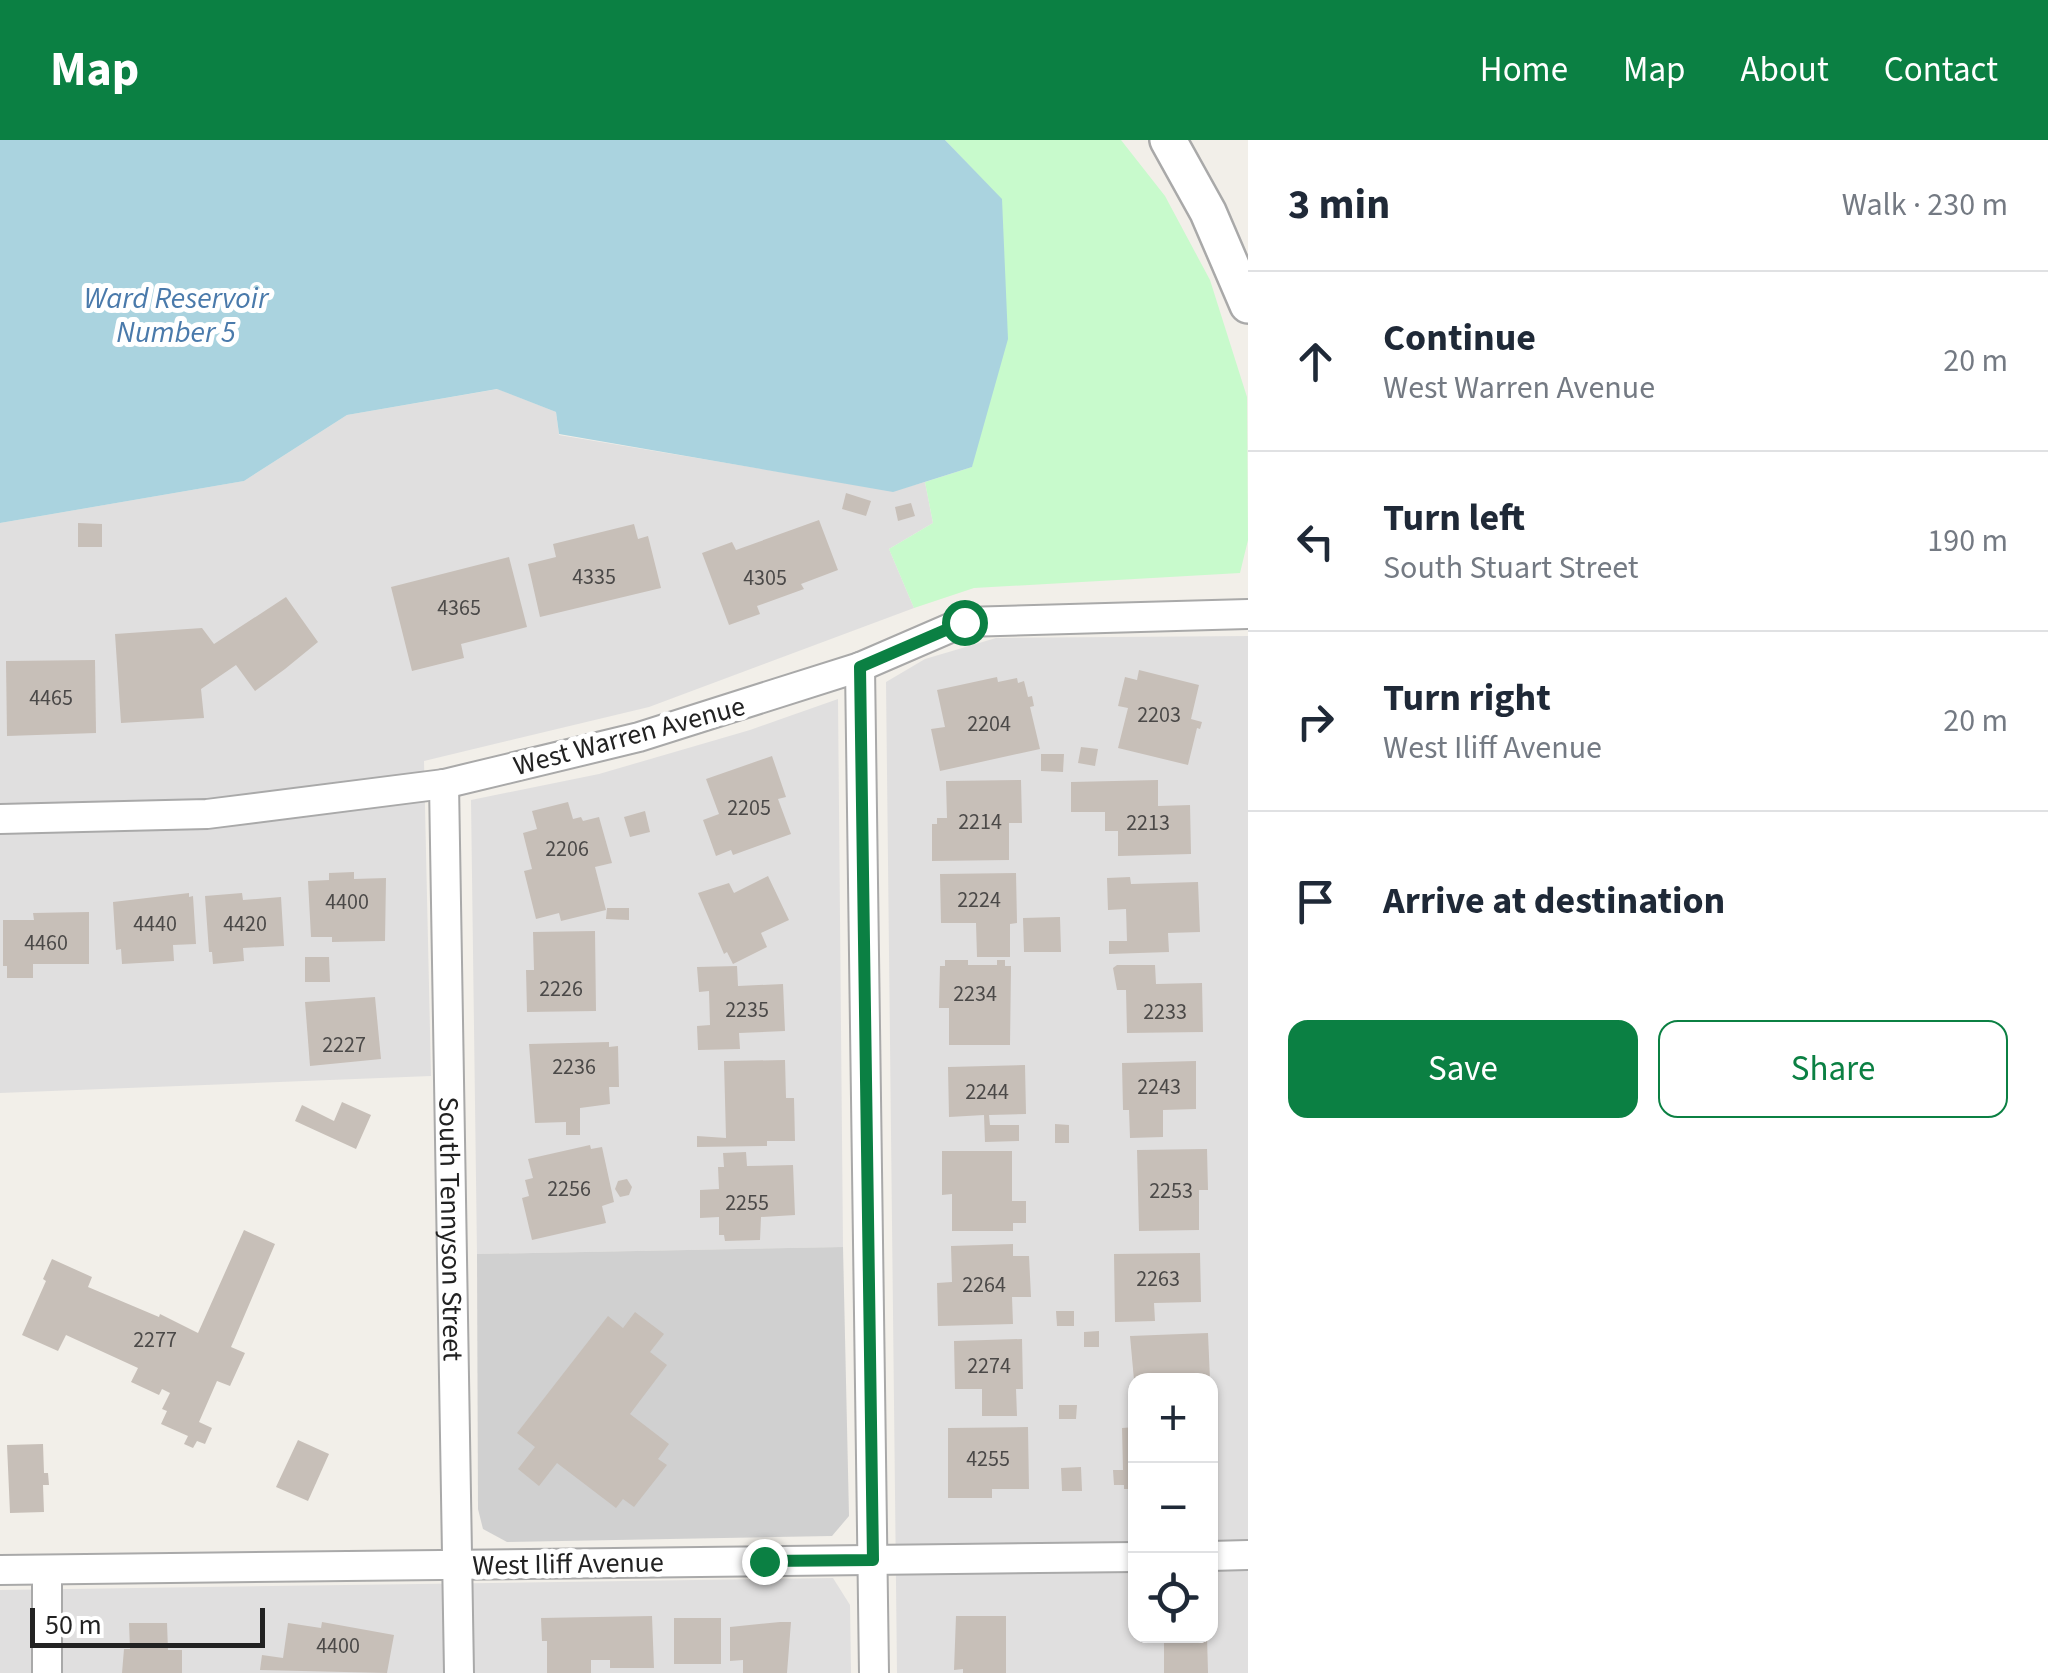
<!DOCTYPE html>
<meta charset="utf-8">
<style>
:root{--surface:#fff;--page:#f6f6f7;--text:#1f2937;--muted:#747a83;--line:#e0e1e3;--accent:#0b8043}
body{margin:0;font-family:"Source Sans 3",sans-serif;background:var(--page);color:var(--text)}
.controls{position:absolute;right:30px;bottom:30px;display:grid;overflow:hidden;border-radius:20px;box-shadow:0 2px 8px #0004}
.controls button{width:90px;height:90px;display:grid;place-items:center;padding:0;border:0;border-bottom:2px solid var(--line);background:var(--surface);color:var(--text);font:50px sans-serif}
.scale{position:absolute;left:30px;bottom:25px;width:235px;box-sizing:border-box;padding-left:10px;border:5px solid #222;border-top:0;font-size:28px;line-height:35px;white-space:nowrap;color:#222;-webkit-text-stroke:8px #fff;paint-order:stroke}
.stop{position:absolute;width:30px;height:30px;margin:-22px;border:8px solid #0b8043;border-radius:50%;background:#fff}
.stop.end{background:#0b8043;border-color:#fff;box-shadow:0 2px 10px #0008}
.list{margin:0;padding:0;list-style:none}
h2{display:flex;justify-content:space-between;align-items:center;height:130px;margin:0;padding:0 40px;font-size:42px}
h2 small{font-size:32px;font-weight:400;color:var(--muted)}
.list li{display:grid;grid-template-columns:65px 1fr auto;gap:30px;align-items:center;box-sizing:border-box;height:180px;padding:0 40px;border-top:2px solid var(--line)}
.list b{display:block;font-size:38px;white-space:nowrap}
.list p{margin:0;font-size:32px;white-space:nowrap;color:var(--muted)}
.list em{font-size:32px;font-style:normal;color:var(--muted)}
.actions{display:flex;gap:20px;padding:30px 40px}
.actions a{flex:1;padding:22px 0;border:2px solid var(--accent);border-radius:20px;text-align:center;font-size:35px;color:var(--accent)}
.actions .main{background:var(--accent);color:#fff}
.icon{flex:none;width:55px;height:55px;fill:none;stroke:currentColor;stroke-width:2;stroke-linecap:round;stroke-linejoin:round}
.map{position:relative;flex:none;width:1248px;height:1533px;overflow:hidden}
header{display:flex;align-items:center;gap:60px;box-sizing:border-box;height:140px;padding:0 50px;background:var(--accent);color:#fff}
header strong{font-size:48px}
nav{display:flex;gap:55px;margin-inline-start:auto;font-size:35px}
main{display:flex}
aside{flex:1;background:var(--surface)}
.map>svg:first-child{display:block}
.residential{fill:#e0dfdf;fill-rule:evenodd}
.religious{fill:#d0d0d0}
.park{fill:#c8facc}
.water{fill:#aad3df}
.building{fill:#c7bfb8}
.lines{fill:none;stroke-linecap:round;stroke-linejoin:round}
.minor-casing{stroke:#a9a9a9;stroke-width:32}
.tertiary-casing{stroke:#a9a9a9;stroke-width:40}
.minor{stroke:#fff;stroke-width:28}
.tertiary{stroke:#fff;stroke-width:35}
.route{stroke:#0b8043;stroke-width:12}
.labels{text-anchor:middle;stroke-width:10;stroke-linejoin:round;paint-order:stroke}
.number-label{font-size:22px;fill:#4b4948}
.street-label{font-size:28px;fill:#222;stroke:#fff}
.water-label{font-size:30px;font-style:italic;fill:#4a7aab;stroke:#fff}
</style>
<header>
<strong>Map</strong>
<nav><a>Home</a><a>Map</a><a>About</a><a>Contact</a></nav>
</header>
<main>
<div class="map">
<svg width="1248" height="1533" viewBox="0 0 1248 1533">
<rect width="100%" height="100%" fill="#f2efe9"/>
<g class="residential">
<polygon points="498,249 556,272 559,295 893,351 925,342 933,383 889,409 914,468 649,567 424,621 431,936 0,953 0,383 244,341 347,275"/>
<path d="M1248 496V1533H897L886 542 925 519 996 498ZM1136 1240H1210V1496H1136Z"/>
<polygon points="838,559 843,1107 477,1114 471,660 599,634 750,590"/>
<polygon points="833,1438 850,1465 851,1533 0,1533 0,1450"/>
</g>
<polygon class="religious" points="843,1107 849,1376 832,1396 507,1402 483,1389 478,1369 477,1114"/>
<polygon class="park" points="945,0 1121,0 1165,56 1210,140 1247,257 1248,400 1240,433 974,448 914,468 889,409 933,383 925,342 972,327 1002,60"/>
<polygon class="water" points="0,0 945,0 1002,59 1008,199 972,327 893,352 559,294 556,272 497,249 347,275 244,341 0,383"/>
<g class="building">
<polygon points="846,353 871,361 866,376 842,369"/>
<polygon points="911,363 915,376 898,381 895,367"/>
<polygon points="819,380 838,430 801,444 804,449 757,466 760,474 729,485 702,413 732,402 736,410"/>
<polygon points="78,383 102,384 102,407 78,407"/>
<polygon points="634,384 638,399 648,396 661,448 540,477 528,424 556,417 553,404"/>
<polygon points="509,417 527,487 461,504 464,518 412,531 391,447"/>
<polygon points="286,457 318,502 285,529 255,551 236,525 201,549 204,578 121,583 115,494 202,488 214,504"/>
<polygon points="95,520 96,593 7,596 6,521"/>
<polygon points="1139,530 1199,545 1191,579 1202,582 1200,589 1197,588 1188,625 1118,608 1128,568 1118,566 1125,537 1137,540"/>
<polygon points="997,537 998,542 1017,538 1018,543 1024,541 1028,557 1032,556 1034,566 1030,567 1040,609 940,631 931,589 945,587 937,550"/>
<polygon points="1081,607 1098,609 1095,626 1078,623"/>
<polygon points="1041,614 1064,614 1063,632 1041,631"/>
<polygon points="772,616 786,657 778,659 791,694 733,715 731,710 716,716 703,680 719,674 706,639"/>
<polygon points="1021,640 1022,683 1009,683 1009,720 932,721 932,684 937,684 937,678 947,678 946,641"/>
<polygon points="1158,640 1158,666 1190,665 1191,714 1118,716 1118,691 1105,691 1105,672 1071,672 1071,642"/>
<polygon points="568,662 573,679 581,677 583,681 599,677 612,723 595,727 606,770 561,781 559,773 536,779 524,731 532,729 523,693 537,689 532,671"/>
<polygon points="645,671 650,692 630,697 624,677"/>
<polygon points="354,732 354,739 386,738 385,801 332,802 332,797 311,797 308,741 329,740 329,733"/>
<polygon points="1016,733 1017,783 1010,784 1010,817 977,817 976,783 941,783 940,734"/>
<polygon points="768,736 789,780 761,793 767,807 733,824 727,812 724,814 698,753 729,743 734,753"/>
<polygon points="1130,737 1131,744 1198,742 1200,792 1168,793 1169,812 1109,814 1109,801 1127,801 1126,769 1108,770 1107,738"/>
<polygon points="189,753 189,757 193,756 196,804 173,805 174,821 122,824 121,809 116,810 113,762"/>
<polygon points="242,753 243,760 281,757 284,806 243,808 244,821 213,824 212,812 209,812 205,756"/>
<polygon points="607,768 629,768 629,780 606,779"/>
<polygon points="89,772 89,824 33,824 33,838 7,838 7,826 3,826 3,780 34,780 33,773"/>
<polygon points="1060,777 1061,812 1024,812 1023,778"/>
<polygon points="595,791 596,871 527,872 526,830 534,830 533,792"/>
<polygon points="305,817 329,817 330,842 305,842"/>
<polygon points="945,820 968,820 968,825 997,825 997,820 1005,820 1005,826 1011,826 1010,905 949,905 949,868 939,868 940,826 945,826"/>
<polygon points="1117,825 1155,825 1156,844 1202,843 1203,892 1127,893 1126,850 1117,850 1113,828"/>
<polygon points="737,826 738,846 783,844 785,891 739,893 740,909 698,910 697,886 710,885 709,851 699,852 697,827"/>
<polygon points="375,857 381,919 310,926 305,862"/>
<polygon points="609,902 609,907 618,906 619,947 609,947 610,964 580,968 580,995 566,995 566,982 535,983 529,904"/>
<polygon points="785,920 786,958 794,958 795,1001 767,1001 767,1006 697,1007 697,996 726,998 724,921"/>
<polygon points="1196,921 1196,969 1163,970 1163,997 1130,998 1129,970 1123,970 1122,923"/>
<polygon points="1025,925 1026,974 989,975 990,985 1019,985 1019,1001 985,1002 984,975 949,977 948,927"/>
<polygon points="342,962 371,975 356,1009 295,981 302,965 334,981"/>
<polygon points="1055,984 1069,985 1069,1003 1055,1003"/>
<polygon points="590,1005 591,1009 602,1007 614,1062 602,1066 606,1083 532,1100 522,1058 529,1056 525,1040 533,1038 528,1019"/>
<polygon points="1207,1009 1208,1050 1199,1050 1199,1090 1139,1091 1137,1010"/>
<polygon points="942,1011 1012,1011 1012,1061 1026,1061 1026,1083 1013,1083 1013,1091 952,1091 952,1054 942,1055"/>
<polygon points="746,1012 747,1026 793,1025 795,1075 761,1077 760,1100 725,1101 724,1095 719,1095 719,1077 700,1078 700,1050 719,1049 718,1027 724,1027 723,1013"/>
<polygon points="627,1039 632,1047 629,1055 620,1057 615,1049 618,1041"/>
<polygon points="244,1090 275,1104 231,1207 245,1213 230,1246 217,1241 199,1282 212,1288 205,1304 197,1301 193,1308 184,1304 188,1296 161,1284 167,1271 162,1269 170,1253 162,1249 159,1255 131,1242 138,1228 66,1195 58,1211 22,1195 46,1141 43,1139 52,1119 92,1137 88,1147 159,1177 160,1174 198,1193"/>
<polygon points="1013,1104 1013,1116 1029,1116 1031,1157 1012,1157 1013,1184 938,1186 937,1143 952,1142 951,1106"/>
<polygon points="1200,1113 1201,1162 1154,1163 1155,1181 1115,1182 1114,1114"/>
<polygon points="1056,1171 1074,1171 1074,1186 1057,1186"/>
<polygon points="635,1172 664,1194 650,1212 667,1225 630,1274 669,1304 658,1319 667,1325 634,1367 623,1359 616,1368 557,1323 539,1346 518,1329 535,1307 517,1293 608,1176 623,1188"/>
<polygon points="1099,1191 1099,1207 1084,1207 1084,1192"/>
<polygon points="1208,1193 1210,1240 1134,1240 1130,1196"/>
<polygon points="1022,1199 1023,1249 1016,1249 1017,1276 982,1276 982,1249 955,1249 954,1201"/>
<polygon points="1059,1265 1077,1265 1076,1279 1059,1279"/>
<polygon points="1028,1287 1029,1349 992,1349 992,1358 948,1358 948,1288"/>
<polygon points="1136,1287 1136,1349 1124,1349 1124,1345 1114,1345 1113,1330 1123,1330 1122,1288"/>
<polygon points="298,1300 329,1314 308,1361 276,1347"/>
<polygon points="43,1304 44,1333 48,1333 49,1345 43,1345 44,1372 10,1373 7,1305"/>
<polygon points="1081,1327 1082,1351 1062,1351 1061,1328"/>
<polygon points="652,1476 654,1528 610,1528 610,1520 591,1520 591,1533 547,1533 547,1501 542,1501 541,1478"/>
<polygon points="956,1476 1006,1476 1006,1533 963,1533 963,1529 954,1530"/>
<rect x="674" y="1478" width="47" height="46"/>
<polygon points="322,1482 394,1495 387,1533 260,1530 262,1515 283,1518 288,1483 321,1488"/>
<polygon points="780,1482 791,1482 787,1533 743,1533 743,1520 730,1521 730,1487"/>
<polygon points="129,1483 167,1483 168,1510 182,1510 182,1533 122,1533 124,1509 130,1509"/>
<polygon points="1164,1496 1207,1496 1208,1533 1164,1533"/>
</g>
<g class="lines">
<g class="minor-casing">
<g id="minor">
<polyline points="860,527 874,1533"/>
<path id="s1" d="M444 644 459 1533"/>
<polyline points="0,679 207,674 444,644 639,597 860,527 964,482 1248,474"/>
<polyline points="1210,1416 1248,1415"/>
<polyline points="0,1430 1136,1417"/>
<polyline points="47,1430 47,1533"/>
</g>
</g>
<g class="tertiary-casing">
<polyline id="tertiary" points="1168,0 1208,72 1248,165"/>
</g>
<use href="#minor" class="minor"/>
<use href="#tertiary" class="tertiary"/>
</g>
<g class="lines">
<polyline class="route" points="764,1421 873,1420 860,527 964,482"/>
</g>
<g class="labels">
<g class="number-label">
<text x="594" y="444">4335</text>
<text x="765" y="445">4305</text>
<text x="459" y="475">4365</text>
<text x="51" y="565">4465</text>
<text x="1159" y="582">2203</text>
<text x="989" y="591">2204</text>
<text x="749" y="675">2205</text>
<text x="980" y="689">2214</text>
<text x="1148" y="690">2213</text>
<text x="567" y="716">2206</text>
<text x="979" y="767">2224</text>
<text x="347" y="769">4400</text>
<text x="155" y="791">4440</text>
<text x="245" y="791">4420</text>
<text x="46" y="810">4460</text>
<text x="561" y="856">2226</text>
<text x="975" y="861">2234</text>
<text x="747" y="877">2235</text>
<text x="1165" y="879">2233</text>
<text x="344" y="912">2227</text>
<text x="574" y="934">2236</text>
<text x="1159" y="954">2243</text>
<text x="987" y="959">2244</text>
<text x="569" y="1056">2256</text>
<text x="1171" y="1058">2253</text>
<text x="747" y="1070">2255</text>
<text x="1158" y="1146">2263</text>
<text x="984" y="1152">2264</text>
<text x="155" y="1207">2277</text>
<text x="989" y="1233">2274</text>
<text x="988" y="1326">4255</text>
<text x="338" y="1513">4400</text>
</g>
<g class="street-label">
<text transform="translate(629 595) rotate(-15)" y="10">West Warren Avenue</text>
<text dy="10" stroke="none"><textPath href="#s1" startOffset="445">South Tennyson Street</textPath></text>
<text transform="translate(568 1423) rotate(-1)" y="10">West Iliff Avenue</text>
</g>
<g class="water-label">
<text x="176" y="168">Ward Reservoir<tspan x="176" dy="34">Number 5</tspan></text>
</g>
</g>
</svg>
<div class="controls">
<button>+</button>
<button>−</button>
<button><svg class="icon" aria-label="locate" viewBox="0 0 24 24"><circle cx="12" cy="12" r="6"/><path d="M12 2v4M12 18v4M2 12h4M18 12h4"/></svg></button>
</div>
<div class="scale">50 m</div>
<div class="stop" style="left:964px;top:482px"></div>
<div class="stop end" style="left:764px;top:1421px"></div>
</div>
<aside>
<h2>3 min<small>Walk · 230 m</small></h2>
<ul class="list">
<li><svg class="icon" aria-label="ahead" viewBox="0 0 24 24"><path d="M12 20V5M6 11l6-6 6 6"/></svg><div><b>Continue</b><p>West Warren Avenue</p></div><em>20 m</em></li>
<li><svg class="icon" aria-label="left" viewBox="0 0 24 24"><path d="M17 20v-9H6M10 6l-5 5 5 5"/></svg><div><b>Turn left</b><p>South Stuart Street</p></div><em>190 m</em></li>
<li><svg class="icon" aria-label="right" viewBox="0 0 24 24"><path d="M7 20v-9h11M14 6l5 5-5 5"/></svg><div><b>Turn right</b><p>West Iliff Avenue</p></div><em>20 m</em></li>
<li><svg class="icon" aria-label="arrive" viewBox="0 0 24 24"><path d="M6 21V4h12l-3 4 3 4H6"/></svg><div><b>Arrive at destination</b></div></li>
</ul>
<div class="actions"><a class="main">Save</a><a>Share</a></div>
</aside>
</main>
